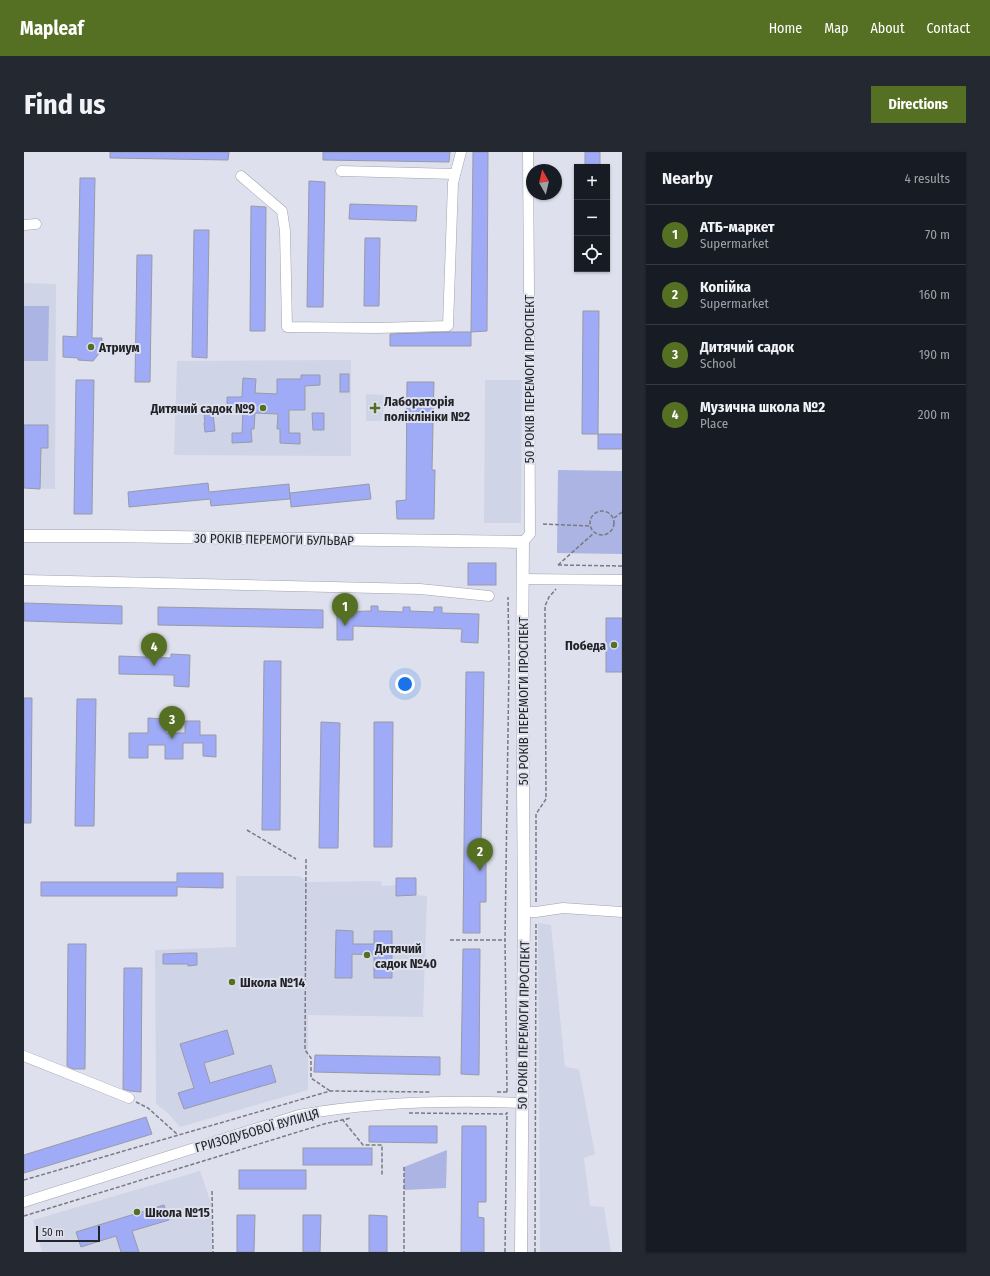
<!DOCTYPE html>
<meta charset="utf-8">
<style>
:root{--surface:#171b24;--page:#242831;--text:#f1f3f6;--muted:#9ea1a6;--line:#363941;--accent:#567023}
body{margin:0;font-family:"Fira Sans Condensed",sans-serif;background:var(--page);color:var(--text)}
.controls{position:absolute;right:12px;top:12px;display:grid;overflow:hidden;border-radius:0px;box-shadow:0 1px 3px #0004}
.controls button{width:36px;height:36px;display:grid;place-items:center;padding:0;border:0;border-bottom:1px solid var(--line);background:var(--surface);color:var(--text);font:20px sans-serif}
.compass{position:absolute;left:502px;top:12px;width:36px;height:36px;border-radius:50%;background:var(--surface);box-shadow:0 1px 3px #0004;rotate:352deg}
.scale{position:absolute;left:12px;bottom:10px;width:64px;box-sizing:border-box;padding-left:4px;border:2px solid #232428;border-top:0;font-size:11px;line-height:14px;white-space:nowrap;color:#232428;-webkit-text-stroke:3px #dee1ed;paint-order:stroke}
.you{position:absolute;left:381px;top:532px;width:14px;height:14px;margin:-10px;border:3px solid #fff;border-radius:50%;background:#1a73e8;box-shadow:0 0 0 6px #1a73e833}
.badge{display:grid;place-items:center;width:26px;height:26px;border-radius:50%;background:var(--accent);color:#fff;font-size:13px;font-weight:700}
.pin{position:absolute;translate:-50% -33px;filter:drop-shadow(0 1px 2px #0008)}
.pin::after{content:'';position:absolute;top:21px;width:14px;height:12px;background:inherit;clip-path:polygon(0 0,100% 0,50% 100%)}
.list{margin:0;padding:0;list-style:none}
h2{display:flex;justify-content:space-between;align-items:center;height:52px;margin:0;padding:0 16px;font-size:17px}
h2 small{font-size:13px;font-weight:400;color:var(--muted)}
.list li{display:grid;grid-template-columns:26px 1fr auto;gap:12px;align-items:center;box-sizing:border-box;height:60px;padding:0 16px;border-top:1px solid var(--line)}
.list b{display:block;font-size:15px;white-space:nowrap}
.list p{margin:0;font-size:13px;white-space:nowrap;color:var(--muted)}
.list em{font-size:13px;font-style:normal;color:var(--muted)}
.icon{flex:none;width:22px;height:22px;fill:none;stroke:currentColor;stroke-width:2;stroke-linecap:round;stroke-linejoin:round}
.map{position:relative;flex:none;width:598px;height:1100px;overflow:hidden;border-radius:0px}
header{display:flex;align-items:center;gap:24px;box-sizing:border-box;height:56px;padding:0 20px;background:var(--accent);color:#fff}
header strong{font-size:19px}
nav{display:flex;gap:22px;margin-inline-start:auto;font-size:14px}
.intro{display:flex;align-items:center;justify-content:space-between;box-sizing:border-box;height:96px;padding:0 24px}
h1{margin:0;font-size:28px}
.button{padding:10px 18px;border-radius:0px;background:var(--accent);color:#fff;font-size:14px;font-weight:700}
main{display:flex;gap:24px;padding:0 24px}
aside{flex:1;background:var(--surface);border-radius:0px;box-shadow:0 1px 3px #0004}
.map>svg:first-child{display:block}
.built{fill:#d0d4e7}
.green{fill:#abb4e2}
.building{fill:#9fabf6;stroke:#989aa6}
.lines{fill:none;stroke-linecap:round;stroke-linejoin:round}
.minor-casing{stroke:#a0a2ae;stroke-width:11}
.major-casing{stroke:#a0a2ae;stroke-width:13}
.path{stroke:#787a82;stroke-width:1.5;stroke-dasharray:4 2;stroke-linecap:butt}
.minor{stroke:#fff;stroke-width:10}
.major{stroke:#fff;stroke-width:12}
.poi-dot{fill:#567023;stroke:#dee1ed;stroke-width:1.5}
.labels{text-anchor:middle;stroke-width:4;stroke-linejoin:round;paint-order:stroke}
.poi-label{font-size:13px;font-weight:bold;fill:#232428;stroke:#dee1ed;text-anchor:start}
.street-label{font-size:13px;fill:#232428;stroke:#dee1ed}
</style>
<header>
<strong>Mapleaf</strong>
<nav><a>Home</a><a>Map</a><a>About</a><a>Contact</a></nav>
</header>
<div class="intro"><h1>Find us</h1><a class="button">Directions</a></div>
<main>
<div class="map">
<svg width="598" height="1100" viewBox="0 0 598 1100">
<rect width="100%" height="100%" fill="#dee1ed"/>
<g class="built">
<polygon points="0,131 32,132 31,337 0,336"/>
<polygon points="327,208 327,304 150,303 153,209"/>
<polygon points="461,228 498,228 497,371 460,371"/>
<polygon points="342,242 360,243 359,269 342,269"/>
<polygon points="212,724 275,724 285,730 357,729 358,734 372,733 372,726 392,726 392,743 403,744 399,865 284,863 284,938 156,975 144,961 132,952 131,798 212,795"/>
<polygon points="514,771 527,773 541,915 555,917 571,1002 560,1006 566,1054 580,1055 587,1100 516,1100"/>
<polygon points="176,1019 187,1051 188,1100 18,1100 9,1068"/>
</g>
<g class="green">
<polygon points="0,154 25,154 24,209 0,209"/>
<polygon points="534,318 598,319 598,402 533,401"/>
<polygon points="423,998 422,1036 380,1038 380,1015"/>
</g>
<g class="building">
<polygon points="86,0 205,0 204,8 86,6"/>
<polygon points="299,0 426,0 425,10 299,8"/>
<polygon points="449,0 464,0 463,179 447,180"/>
<rect x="561" y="0" width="15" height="15"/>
<polygon points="56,26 71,26 68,186 78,186 78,198 69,209 54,208 54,206 39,205 39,184 53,185"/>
<polygon points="285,29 301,30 299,155 283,155"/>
<polygon points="326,52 393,54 392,69 325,67"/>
<polygon points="227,54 242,55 241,179 226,179"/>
<polygon points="170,78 185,78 183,206 168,205"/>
<polygon points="341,86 356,86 355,154 340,154"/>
<polygon points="113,103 128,103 126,230 111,230"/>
<polygon points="559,159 575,159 574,282 558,282"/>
<polygon points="424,180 447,180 447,194 366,194 366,182"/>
<rect x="316" y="222" width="9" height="18"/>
<polygon points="277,223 296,223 296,233 281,234 281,258 265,258 265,281 276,281 276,292 256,291 256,277 253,277 254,262 231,261 230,277 227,277 228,290 208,291 208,281 218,281 219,258 203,258 203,245 218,245 219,226 232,227 231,241 253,242 253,227 277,227"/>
<polygon points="52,228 70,228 68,362 50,362"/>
<polygon points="383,230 410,230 408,318 411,318 410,367 373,367 372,349 382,348"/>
<polygon points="191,253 192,262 189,262 191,279 181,280 180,271 181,271 179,254"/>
<polygon points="288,261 300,261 300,278 289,278"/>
<polygon points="0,273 24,273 24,296 17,296 16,337 0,336"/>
<rect x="574" y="282" width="24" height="15"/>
<polygon points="184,331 185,340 265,332 266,347 187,354 186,347 105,355 104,340"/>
<polygon points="345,332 347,347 267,355 266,341"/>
<rect x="444" y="411" width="28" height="22"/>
<polygon points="0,451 98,454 98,472 0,469"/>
<polygon points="347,454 354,454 354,459 379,460 379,455 386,455 386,459 410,460 410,455 418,455 418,461 455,462 454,491 437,490 438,477 329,474 329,488 313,488 313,460 347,459"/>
<polygon points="134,455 299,458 299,476 134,473"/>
<rect x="582" y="466" width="16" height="54"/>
<polygon points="147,502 166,503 165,535 150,534 150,523 95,522 95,504 147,506"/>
<polygon points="240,509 257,509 256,678 238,678"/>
<polygon points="442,520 460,520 457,696 462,695 462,750 456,750 456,781 439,781"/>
<polygon points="0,546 8,546 7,671 0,671"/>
<polygon points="53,547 72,547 70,674 51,674"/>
<polygon points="124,566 142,567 142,581 161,581 161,569 176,569 176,583 192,583 192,605 179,604 179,591 159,591 159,607 141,607 141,593 124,593 124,606 105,606 105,581 124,581"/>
<polygon points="297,570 316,571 314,696 295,696"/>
<polygon points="350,570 369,570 368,695 350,695"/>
<polygon points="153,721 199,721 199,736 153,735 153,744 17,744 17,730 153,730"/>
<polygon points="372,726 392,726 392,743 372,744"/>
<polygon points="312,778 329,779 329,792 350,792 350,779 368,779 368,826 350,826 350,803 328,802 328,826 311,826"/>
<polygon points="44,792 62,792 61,917 49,917 43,914"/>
<polygon points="439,797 456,797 455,923 437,922"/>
<polygon points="164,801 173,801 173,813 164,814 164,812 139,812 139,802"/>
<polygon points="100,816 118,816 117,940 106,939 99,937"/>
<polygon points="203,878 210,902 180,911 186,931 247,913 252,930 160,957 154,941 170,936 156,892"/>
<polygon points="291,903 416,905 416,923 290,920"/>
<polygon points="122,965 128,982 0,1021 0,1003"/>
<polygon points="345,974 413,974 413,991 345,990"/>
<polygon points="438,974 462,974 462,1050 454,1050 454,1065 460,1066 460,1100 437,1100"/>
<rect x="279" y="996" width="69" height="17"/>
<rect x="215" y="1018" width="67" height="19"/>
<polygon points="140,1053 145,1068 108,1079 115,1100 97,1100 92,1084 57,1095 52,1080"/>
<polygon points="213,1063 231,1063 230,1100 213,1100"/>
<polygon points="279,1063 297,1063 296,1100 279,1100"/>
<polygon points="345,1063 363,1064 363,1100 345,1100"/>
</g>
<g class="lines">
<g class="minor-casing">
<g id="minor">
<polyline points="317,19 431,22"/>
<polyline points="217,24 258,59 261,79 263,175 353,176 424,174 429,31 437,0"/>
<polyline points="0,73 12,72"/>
<polyline points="499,390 506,382 505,139 504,0"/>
<polyline points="499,427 598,428"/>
<polyline points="0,428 396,437 465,444"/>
<polyline points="500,760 512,760 539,756 598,760"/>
<polyline points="0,904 105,946"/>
<path d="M0 1050 275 963C349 950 423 948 498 951"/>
</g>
</g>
<g class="major-casing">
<polyline id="major" points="0,384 82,384 499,390 498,511 500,760 497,1100"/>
</g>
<g class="path">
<circle cx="578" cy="371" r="12"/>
<polyline points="590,366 598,360"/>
<polyline points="519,372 566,374"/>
<polyline points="534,413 598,414"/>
<polyline points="534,413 570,381"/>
<polyline points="223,678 272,707"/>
<polyline points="282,707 281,898 287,906 287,926 306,939"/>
<polyline points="512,750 512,662 522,647 521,454 525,445 532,437"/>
<polyline points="426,788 481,788"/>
<polyline points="473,940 483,940 483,942"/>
<polyline points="483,940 481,788 485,511 484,445"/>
<polyline points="112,950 124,956 154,983"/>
<polyline points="385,961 483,962"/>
<polyline points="318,967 339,993 358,993 358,1023"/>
<polyline points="380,1015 380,1100"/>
<polyline points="0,1028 306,939 407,940"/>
<polyline points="188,1039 189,1100"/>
<polyline points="0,1064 300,972 327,966"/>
<polyline points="481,1100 483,960"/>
<polyline points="511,1100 512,770"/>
</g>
<use href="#minor" class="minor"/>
<use href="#major" class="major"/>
</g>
<g class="poi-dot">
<circle cx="67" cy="195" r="4"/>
<circle cx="239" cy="256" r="4"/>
<path d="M349 250h4v4h4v4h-4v4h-4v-4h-4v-4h4z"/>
<circle cx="590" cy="493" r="4"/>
<circle cx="343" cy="803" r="4"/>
<circle cx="208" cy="830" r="4"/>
<circle cx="113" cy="1060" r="4"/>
</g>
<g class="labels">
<g class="poi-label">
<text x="75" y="200">Атриум</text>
<text x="360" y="254">Лабораторія<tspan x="360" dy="15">поліклініки №2</tspan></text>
<text x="231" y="261" text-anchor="end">Дитячий садок №9</text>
<text x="582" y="498" text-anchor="end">Победа</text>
<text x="351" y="801">Дитячий<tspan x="351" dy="15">садок №40</tspan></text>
<text x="216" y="835">Школа №14</text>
<text x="121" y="1065">Школа №15</text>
</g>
<g class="street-label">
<text transform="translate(505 227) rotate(-90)" y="5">50 РОКІВ ПЕРЕМОГИ ПРОСПЕКТ</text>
<text transform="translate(250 387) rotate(1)" y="5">30 РОКІВ ПЕРЕМОГИ БУЛЬВАР</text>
<text transform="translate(499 549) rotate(-90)" y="5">50 РОКІВ ПЕРЕМОГИ ПРОСПЕКТ</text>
<text transform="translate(499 873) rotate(-89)" y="5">50 РОКІВ ПЕРЕМОГИ ПРОСПЕКТ</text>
<text transform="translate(233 978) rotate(-16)" y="5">ГРИЗОДУБОВОЇ ВУЛИЦЯ</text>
</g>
</g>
</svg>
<div class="controls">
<button>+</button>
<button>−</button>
<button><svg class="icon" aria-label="locate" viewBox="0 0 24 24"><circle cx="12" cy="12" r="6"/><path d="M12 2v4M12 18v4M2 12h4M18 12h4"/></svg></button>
</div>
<svg class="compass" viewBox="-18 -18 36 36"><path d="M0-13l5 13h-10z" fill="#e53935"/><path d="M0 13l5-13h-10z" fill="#9ea1a6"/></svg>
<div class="scale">50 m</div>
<div class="you"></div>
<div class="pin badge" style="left:321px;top:474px">1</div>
<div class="pin badge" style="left:456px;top:719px">2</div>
<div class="pin badge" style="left:148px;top:587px">3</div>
<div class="pin badge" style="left:130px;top:514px">4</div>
</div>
<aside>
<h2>Nearby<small>4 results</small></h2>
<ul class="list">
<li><span class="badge">1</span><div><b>АТБ-маркет</b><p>Supermarket</p></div><em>70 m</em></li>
<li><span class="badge">2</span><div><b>Копійка</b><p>Supermarket</p></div><em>160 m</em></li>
<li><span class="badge">3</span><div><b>Дитячий садок</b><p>School</p></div><em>190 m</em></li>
<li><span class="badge">4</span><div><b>Музична школа №2</b><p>Place</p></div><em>200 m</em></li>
</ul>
</aside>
</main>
